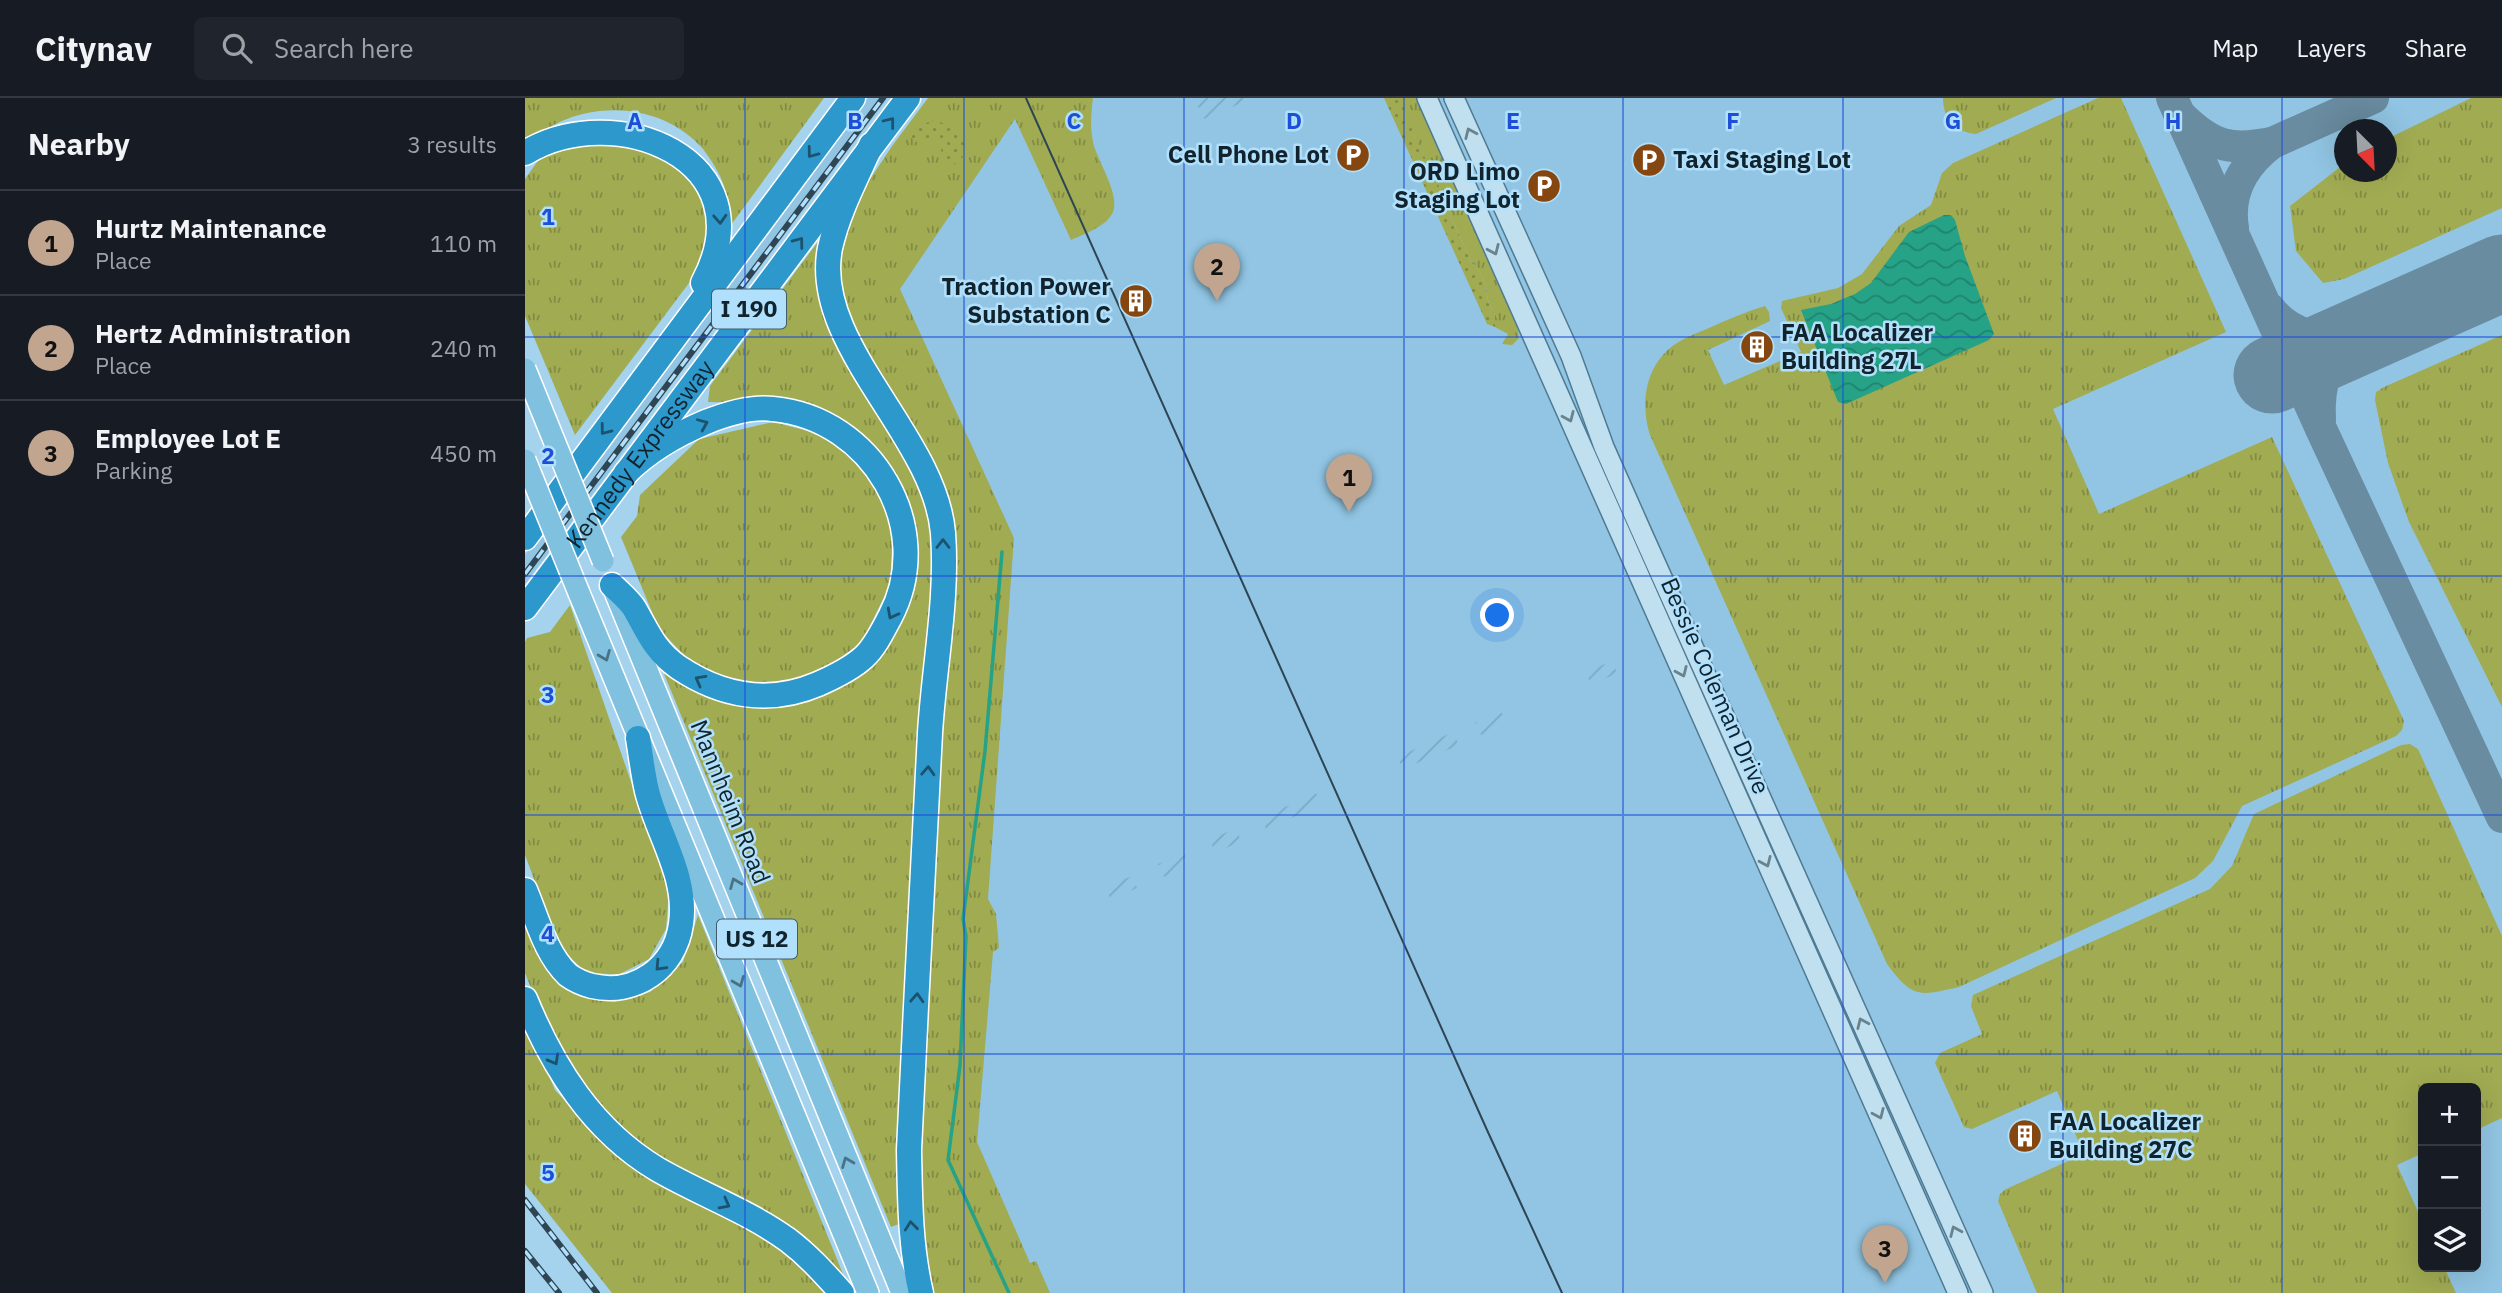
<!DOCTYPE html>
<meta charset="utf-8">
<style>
:root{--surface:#171b24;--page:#20242c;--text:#f1f3f6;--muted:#9ea1a6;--line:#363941;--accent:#c1a58e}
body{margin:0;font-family:"IBM Plex Sans",sans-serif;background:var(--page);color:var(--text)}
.controls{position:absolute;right:21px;bottom:21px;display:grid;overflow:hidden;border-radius:10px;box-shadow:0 7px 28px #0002}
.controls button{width:63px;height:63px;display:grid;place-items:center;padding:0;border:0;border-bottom:2px solid var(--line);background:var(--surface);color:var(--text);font:35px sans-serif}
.compass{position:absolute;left:1809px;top:21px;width:63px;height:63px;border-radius:50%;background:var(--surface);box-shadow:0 7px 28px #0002;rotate:156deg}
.you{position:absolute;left:973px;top:518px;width:24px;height:24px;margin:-18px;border:5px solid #fff;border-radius:50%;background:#1a73e8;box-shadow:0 0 0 10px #1a73e833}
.badge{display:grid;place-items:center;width:46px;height:46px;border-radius:50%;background:var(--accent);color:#111;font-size:23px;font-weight:700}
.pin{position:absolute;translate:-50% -58px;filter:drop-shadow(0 2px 4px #0008)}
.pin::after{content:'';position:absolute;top:37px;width:24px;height:21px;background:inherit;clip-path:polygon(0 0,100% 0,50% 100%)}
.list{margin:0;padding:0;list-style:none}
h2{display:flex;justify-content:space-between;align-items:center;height:91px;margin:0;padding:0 28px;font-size:30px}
h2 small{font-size:23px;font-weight:400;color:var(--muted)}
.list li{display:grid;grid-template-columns:46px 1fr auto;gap:21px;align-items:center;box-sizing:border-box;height:105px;padding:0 28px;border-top:2px solid var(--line)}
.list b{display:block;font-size:26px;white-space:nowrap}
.list p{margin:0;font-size:23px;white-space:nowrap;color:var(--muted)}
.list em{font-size:23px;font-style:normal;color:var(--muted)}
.icon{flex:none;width:38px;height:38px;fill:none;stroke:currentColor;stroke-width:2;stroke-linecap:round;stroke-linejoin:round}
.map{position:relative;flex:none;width:1977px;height:1195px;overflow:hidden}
header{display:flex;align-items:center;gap:42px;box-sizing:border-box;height:98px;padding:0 35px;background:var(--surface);border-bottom:2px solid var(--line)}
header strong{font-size:33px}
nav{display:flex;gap:38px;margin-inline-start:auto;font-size:24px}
.search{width:490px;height:63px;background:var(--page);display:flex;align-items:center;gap:18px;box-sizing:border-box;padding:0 24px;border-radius:10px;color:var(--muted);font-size:26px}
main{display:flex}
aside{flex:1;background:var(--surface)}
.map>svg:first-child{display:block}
.built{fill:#91c5e3;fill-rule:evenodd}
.industrial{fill:url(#industrial-furrows)}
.grass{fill:url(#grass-tufts)}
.garden{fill:url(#garden-dots)}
.water{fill:url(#water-waves)}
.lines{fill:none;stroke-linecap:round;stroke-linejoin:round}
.stream{stroke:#26a287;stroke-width:3.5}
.taxiway{stroke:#6a8ca0;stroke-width:32}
.runway{stroke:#6a8ca0;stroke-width:77}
.secondary-casing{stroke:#4f7a93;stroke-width:22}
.primary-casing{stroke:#fff;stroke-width:24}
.highway-casing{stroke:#fff;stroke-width:27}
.secondary{stroke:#c0e0f0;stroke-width:19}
.primary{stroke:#81c1e0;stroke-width:21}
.highway{stroke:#2d98cc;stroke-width:24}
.tram{stroke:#2e4553;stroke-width:2}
.rail-casing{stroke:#2e4553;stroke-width:6}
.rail{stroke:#b1e0fc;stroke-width:3.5;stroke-dasharray:10;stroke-linecap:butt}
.primary-bridge-casing{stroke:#fff;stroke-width:24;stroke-linecap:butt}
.primary-bridge{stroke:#81c1e0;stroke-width:21}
.oneway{stroke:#1c526d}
.oneway2{stroke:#68828e}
.oneway3{stroke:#497286}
.grid{fill:none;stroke:#1d4ed8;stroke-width:2;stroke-opacity:0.55}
.labels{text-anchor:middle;stroke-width:5;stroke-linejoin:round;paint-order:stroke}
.shield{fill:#b1e0fc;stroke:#415c6b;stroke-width:2}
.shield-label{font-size:23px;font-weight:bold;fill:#11232d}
.poi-label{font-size:24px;font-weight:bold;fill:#11232d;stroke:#b1e0fc;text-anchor:end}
.street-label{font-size:24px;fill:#11232d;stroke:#b1e0fc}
.grid-label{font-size:23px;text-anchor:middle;font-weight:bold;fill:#1d4ed8;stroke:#b1e0fc;stroke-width:5;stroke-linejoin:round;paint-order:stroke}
</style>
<header>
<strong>Citynav</strong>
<div class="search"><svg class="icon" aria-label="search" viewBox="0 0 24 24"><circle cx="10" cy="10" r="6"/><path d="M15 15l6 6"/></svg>Search here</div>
<nav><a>Map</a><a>Layers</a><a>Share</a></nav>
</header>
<main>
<aside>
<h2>Nearby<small>3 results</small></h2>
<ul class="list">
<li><span class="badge">1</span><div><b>Hurtz Maintenance</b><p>Place</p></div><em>110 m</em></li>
<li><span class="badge">2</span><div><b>Hertz Administration</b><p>Place</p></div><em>240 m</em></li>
<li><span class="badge">3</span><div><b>Employee Lot E</b><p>Parking</p></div><em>450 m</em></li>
</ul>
</aside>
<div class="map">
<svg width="1977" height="1195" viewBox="0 0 1977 1195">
<defs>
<pattern id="industrial-furrows" width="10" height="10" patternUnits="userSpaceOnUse" patternTransform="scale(1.75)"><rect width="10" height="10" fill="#91c5e3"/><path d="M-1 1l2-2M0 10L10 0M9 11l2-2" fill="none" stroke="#7ca9c3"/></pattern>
<pattern id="grass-tufts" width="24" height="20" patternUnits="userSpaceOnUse" patternTransform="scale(1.75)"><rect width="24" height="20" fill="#a1ab52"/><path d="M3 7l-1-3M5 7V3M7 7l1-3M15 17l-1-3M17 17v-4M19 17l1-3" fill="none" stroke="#828b44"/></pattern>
<pattern id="garden-dots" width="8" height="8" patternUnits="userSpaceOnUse" patternTransform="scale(1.75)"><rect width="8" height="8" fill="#a1ab52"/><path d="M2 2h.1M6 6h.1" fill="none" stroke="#828b44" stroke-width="1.8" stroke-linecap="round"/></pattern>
<pattern id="water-waves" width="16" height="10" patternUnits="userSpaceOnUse" patternTransform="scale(1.75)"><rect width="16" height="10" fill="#26a287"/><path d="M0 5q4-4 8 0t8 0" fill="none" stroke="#1f846f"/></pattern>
</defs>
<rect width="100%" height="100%" fill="#a5d3ee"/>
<g class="built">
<polygon points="343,0 363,0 114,330 89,368 0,486 0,457"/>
<path d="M440 0H1977V1195H475L412 1062 469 444 345 174ZM1820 32H1862V74H1820ZM1898 990H1951V1169H1898Z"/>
</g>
<g class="industrial">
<polygon points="669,0 728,0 679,21"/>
<polygon points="1087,563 1092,575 1066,587 1061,574"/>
<polygon points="976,613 982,625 956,637 950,625"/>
<polygon points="928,634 934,647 878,671 872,659"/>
<polygon points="791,695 796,707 741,731 736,720"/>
<polygon points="711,730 716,743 690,755 685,742"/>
<polygon points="659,755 665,767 639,779 633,766"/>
<polygon points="607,778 612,790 586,802 580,789"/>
</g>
<g class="grass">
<path d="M0 0H299L203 131C203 116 203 102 199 88 195 75 186 62 178 51 133 0 49 0 0 48Z"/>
<path d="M403 0H568C566 15 565 29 568 44 572 63 597 98 587 116 580 129 559 136 546 142L490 21 375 191 489 440 463 801 471 816 474 850 468 854 452 1044 505 1165 511 1163 525 1195H406L396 1133 394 1071 412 685 428 472 345 258 323 218 314 182 316 143 332 101 367 48Z"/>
<polygon points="878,0 892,0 992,225 994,240 987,247 977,246 983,236 970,229 970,217 963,203 961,188 954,172 946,163 925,117 924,105 908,78 879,14"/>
<path d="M1418 0H1531L1451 36C1430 34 1418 21 1418 0Z"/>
<path d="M1573 0H1596L1701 234 1528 311 1574 416 1747 339 1879 623 1877 632 1871 638 1717 708 1688 763 1670 780 1434 889C1394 898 1388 901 1362 866L1125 337C1115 305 1120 268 1149 247 1159 240 1172 235 1184 230 1202 222 1220 214 1240 208L1244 214 1245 223 1183 252 1199 287 1276 254 1256 210 1257 203 1313 190 1337 176 1374 128 1406 107 1417 75 1428 65Z"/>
<polygon points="1946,0 1977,0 1977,110 1819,181 1798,185 1771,153 1765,108 1819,66 1820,74 1862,74 1862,41"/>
<polygon points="129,38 174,89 183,122 183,150 170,177 50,337 0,218 0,81 20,53"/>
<polygon points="298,137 320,257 402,403 410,446 374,1126 366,1129 135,566 224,607 347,564 383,406 265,305 183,304 185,288"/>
<polygon points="1977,237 1977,609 1884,424 1863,365 1850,302 1851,294 1859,289"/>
<polygon points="248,324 299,337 344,376 368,429 365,487 337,544 296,574 254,588 196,578 162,560 134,531 96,439 112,418 115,397 174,341"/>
<polygon points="45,507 144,794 141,831 124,861 93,877 61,874 35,850 0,757 0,544 2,540 25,534"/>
<polygon points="1885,646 1893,651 1977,838 1977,1020 1951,1032 1951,990 1898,990 1898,1055 1872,1067 1898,1125 1898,1169 1919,1169 1931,1195 1512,1195 1473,1103 1475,1096 1481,1091 1559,1056 1532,993 1447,1031 1439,1029 1410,965 1415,955 1457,936 1446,908 1448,897 1685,791 1707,768 1729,716 1876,647"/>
<polygon points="173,817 322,1186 107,1043 53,989 21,927 0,875 0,824 12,857 40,890 89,904 125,894 158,864"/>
<polygon points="0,922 30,992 80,1046 220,1128 276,1164 306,1195 87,1195 0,1086"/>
</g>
<g class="garden">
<polygon points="859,0 878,0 880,15 908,78 924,105 925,117 946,163 954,172 961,188 963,203 970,217 970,229 962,226"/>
<path d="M408 23C435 25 457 54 425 69L420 63 414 46 407 42 391 44 384 38 389 29Z"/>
</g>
<polygon class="water" points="1419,117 1426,117 1430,122 1440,158 1469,236 1464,242 1321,306 1313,304 1276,212 1306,206 1330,196 1346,185 1384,134"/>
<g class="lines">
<polyline class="stream" points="477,454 460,653 438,821 441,838 435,967 423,1062 484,1195"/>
<g class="taxiway">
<polyline points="1647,0 1797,333 1977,719"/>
<path d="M1657 19C1688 49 1706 53 1747 45"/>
<path d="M1708 130C1702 94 1719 66 1747 45L1848 0"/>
<path d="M1745 211C1766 239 1798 242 1830 241"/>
<path d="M1795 321C1793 283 1801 265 1830 241"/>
</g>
<polyline class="runway" points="1747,277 1977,175"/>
<g class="secondary-casing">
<g id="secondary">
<polyline points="902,0 1433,1195"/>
<polyline points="929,0 1046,258 1079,349 1118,437 1458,1195"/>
</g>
</g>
<g class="primary-casing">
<g id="primary">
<polyline points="90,494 377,1195"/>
<polyline points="54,495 343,1195"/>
</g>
</g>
<g class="highway-casing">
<g id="highway">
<path d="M346 47C331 81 313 114 305 150 286 247 410 337 418 435 423 501 409 569 405 635 397 774 391 913 384 1052 385 1101 385 1148 396 1195"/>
<path d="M0 55C89 0 244 61 178 185"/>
<polyline points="0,440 328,0"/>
<path d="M87 487C94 494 104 502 109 510 123 534 129 552 153 569 196 598 244 607 293 586 309 579 326 571 339 559 350 549 358 532 365 519 412 430 347 320 248 311 226 308 201 316 181 324 150 337 124 352 101 375"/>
<path id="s1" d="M0 510 383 0"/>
<path d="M0 792C12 820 20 855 43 877 50 882 59 886 67 888 110 898 150 870 156 826 163 779 133 737 122 693 118 676 116 658 113 640"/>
<path d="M0 901C28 969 67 1032 132 1071 175 1096 223 1113 263 1142 284 1158 300 1176 317 1195"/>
</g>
</g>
<use href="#secondary" class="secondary"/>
<use href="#primary" class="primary"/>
<use href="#highway" class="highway"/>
<polyline class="tram" points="501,0 962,1032 1037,1195"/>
<g class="rail-casing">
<g id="rail">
<polyline points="0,476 358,0"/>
<polyline points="0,1102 72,1195"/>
<polyline points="0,1153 34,1195"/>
</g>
</g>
<use href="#rail" class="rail"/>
<g class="primary-bridge-casing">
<g id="primary-bridge">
<polyline points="0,271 78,463"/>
<polyline points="0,362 54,495"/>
</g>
</g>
<use href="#primary-bridge" class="primary-bridge"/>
</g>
<defs><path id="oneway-chevron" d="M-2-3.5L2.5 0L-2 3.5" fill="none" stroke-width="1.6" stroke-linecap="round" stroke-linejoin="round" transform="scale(1.75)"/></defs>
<g class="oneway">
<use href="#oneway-chevron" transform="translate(365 24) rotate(-52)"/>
<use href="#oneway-chevron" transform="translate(287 55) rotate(127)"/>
<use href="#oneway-chevron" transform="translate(195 121) rotate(87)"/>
<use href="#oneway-chevron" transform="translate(274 144) rotate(-53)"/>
<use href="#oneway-chevron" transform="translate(178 326) rotate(-23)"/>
<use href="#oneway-chevron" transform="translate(80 332) rotate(127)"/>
<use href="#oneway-chevron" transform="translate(418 446) rotate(-90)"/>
<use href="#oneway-chevron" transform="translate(367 516) rotate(118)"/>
<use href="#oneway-chevron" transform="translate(175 582) rotate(-151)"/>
<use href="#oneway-chevron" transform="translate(403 673) rotate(-87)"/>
<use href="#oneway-chevron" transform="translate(135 868) rotate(133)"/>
<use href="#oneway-chevron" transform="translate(392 900) rotate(-87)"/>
<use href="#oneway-chevron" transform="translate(29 962) rotate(61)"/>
<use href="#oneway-chevron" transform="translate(200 1106) rotate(28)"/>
<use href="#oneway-chevron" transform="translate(386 1128) rotate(-96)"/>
</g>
<g class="oneway2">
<use href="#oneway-chevron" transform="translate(945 35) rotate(-114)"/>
<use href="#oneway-chevron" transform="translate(969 152) rotate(66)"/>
<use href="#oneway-chevron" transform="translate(1044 319) rotate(66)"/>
<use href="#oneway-chevron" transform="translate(1157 574) rotate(66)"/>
<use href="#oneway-chevron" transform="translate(1241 764) rotate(66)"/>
<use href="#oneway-chevron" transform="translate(1337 925) rotate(-114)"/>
<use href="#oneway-chevron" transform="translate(1354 1016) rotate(66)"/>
<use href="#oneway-chevron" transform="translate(1430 1133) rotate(-114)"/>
</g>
<g class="oneway3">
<use href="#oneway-chevron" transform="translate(80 558) rotate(68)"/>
<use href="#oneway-chevron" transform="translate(210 785) rotate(-112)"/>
<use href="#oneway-chevron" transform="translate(214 884) rotate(68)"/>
<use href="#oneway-chevron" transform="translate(322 1064) rotate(-112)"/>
</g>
<path class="grid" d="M220 0V1195M439 0V1195M659 0V1195M879 0V1195M1098 0V1195M1318 0V1195M1538 0V1195M1757 0V1195M0 239H1977M0 478H1977M0 717H1977M0 956H1977"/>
<defs>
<g id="parking-disc" transform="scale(1.75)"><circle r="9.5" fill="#86460f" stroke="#b1e0fc"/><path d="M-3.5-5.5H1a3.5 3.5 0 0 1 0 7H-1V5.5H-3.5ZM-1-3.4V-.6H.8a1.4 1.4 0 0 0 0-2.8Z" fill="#fff"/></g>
<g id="building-disc" transform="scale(1.75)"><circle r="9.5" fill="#86460f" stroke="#b1e0fc"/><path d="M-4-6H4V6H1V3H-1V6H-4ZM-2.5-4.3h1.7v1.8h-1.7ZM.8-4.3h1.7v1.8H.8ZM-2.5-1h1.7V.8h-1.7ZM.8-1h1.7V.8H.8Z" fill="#fff"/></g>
</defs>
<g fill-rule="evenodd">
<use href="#parking-disc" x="828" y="57"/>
<use href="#parking-disc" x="1124" y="62"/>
<use href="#parking-disc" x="1019" y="88"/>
<use href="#building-disc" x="611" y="203"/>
<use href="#building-disc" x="1232" y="249"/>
<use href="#building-disc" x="1500" y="1038"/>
</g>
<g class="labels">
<g class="shield">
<rect x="187" y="191.5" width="74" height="39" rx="5"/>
<rect x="192" y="821.5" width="80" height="39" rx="5"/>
</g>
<g class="shield-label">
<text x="224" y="219">I 190</text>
<text x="232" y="849">US 12</text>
</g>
<g class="poi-label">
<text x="804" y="65">Cell Phone Lot</text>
<text x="1148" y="70" text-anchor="start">Taxi Staging Lot</text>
<text x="995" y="82">ORD Limo<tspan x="995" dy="28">Staging Lot</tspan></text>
<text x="586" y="197">Traction Power<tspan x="586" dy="28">Substation C</tspan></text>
<text x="1256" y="243" text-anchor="start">FAA Localizer<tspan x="1256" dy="28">Building 27L</tspan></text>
<text x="1524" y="1032" text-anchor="start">FAA Localizer<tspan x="1524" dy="28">Building 27C</tspan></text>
</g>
<g class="street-label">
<text dy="8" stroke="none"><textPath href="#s1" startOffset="192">Kennedy Expressway</textPath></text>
<text transform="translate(1190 588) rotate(66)" y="8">Bessie Coleman Drive</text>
<text transform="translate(205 704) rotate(68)" y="8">Mannheim Road</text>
</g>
</g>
<g class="grid-label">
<text x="110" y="31">A</text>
<text x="330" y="31">B</text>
<text x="549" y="31">C</text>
<text x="769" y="31">D</text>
<text x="988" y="31">E</text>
<text x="1208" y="31">F</text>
<text x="1428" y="31">G</text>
<text x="1648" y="31">H</text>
<text x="23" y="127">1</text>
<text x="23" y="366">2</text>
<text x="23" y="605">3</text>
<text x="23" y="844">4</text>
<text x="23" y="1083">5</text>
</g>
</svg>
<div class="controls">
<button>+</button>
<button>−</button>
<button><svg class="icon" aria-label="layers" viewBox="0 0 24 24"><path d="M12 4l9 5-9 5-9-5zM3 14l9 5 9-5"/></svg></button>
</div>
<svg class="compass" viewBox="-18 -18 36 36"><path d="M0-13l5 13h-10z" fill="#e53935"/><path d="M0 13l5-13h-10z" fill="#9ea1a6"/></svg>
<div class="you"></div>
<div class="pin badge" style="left:824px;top:414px">1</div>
<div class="pin badge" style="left:692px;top:203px">2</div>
<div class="pin badge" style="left:1360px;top:1185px">3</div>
</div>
</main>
